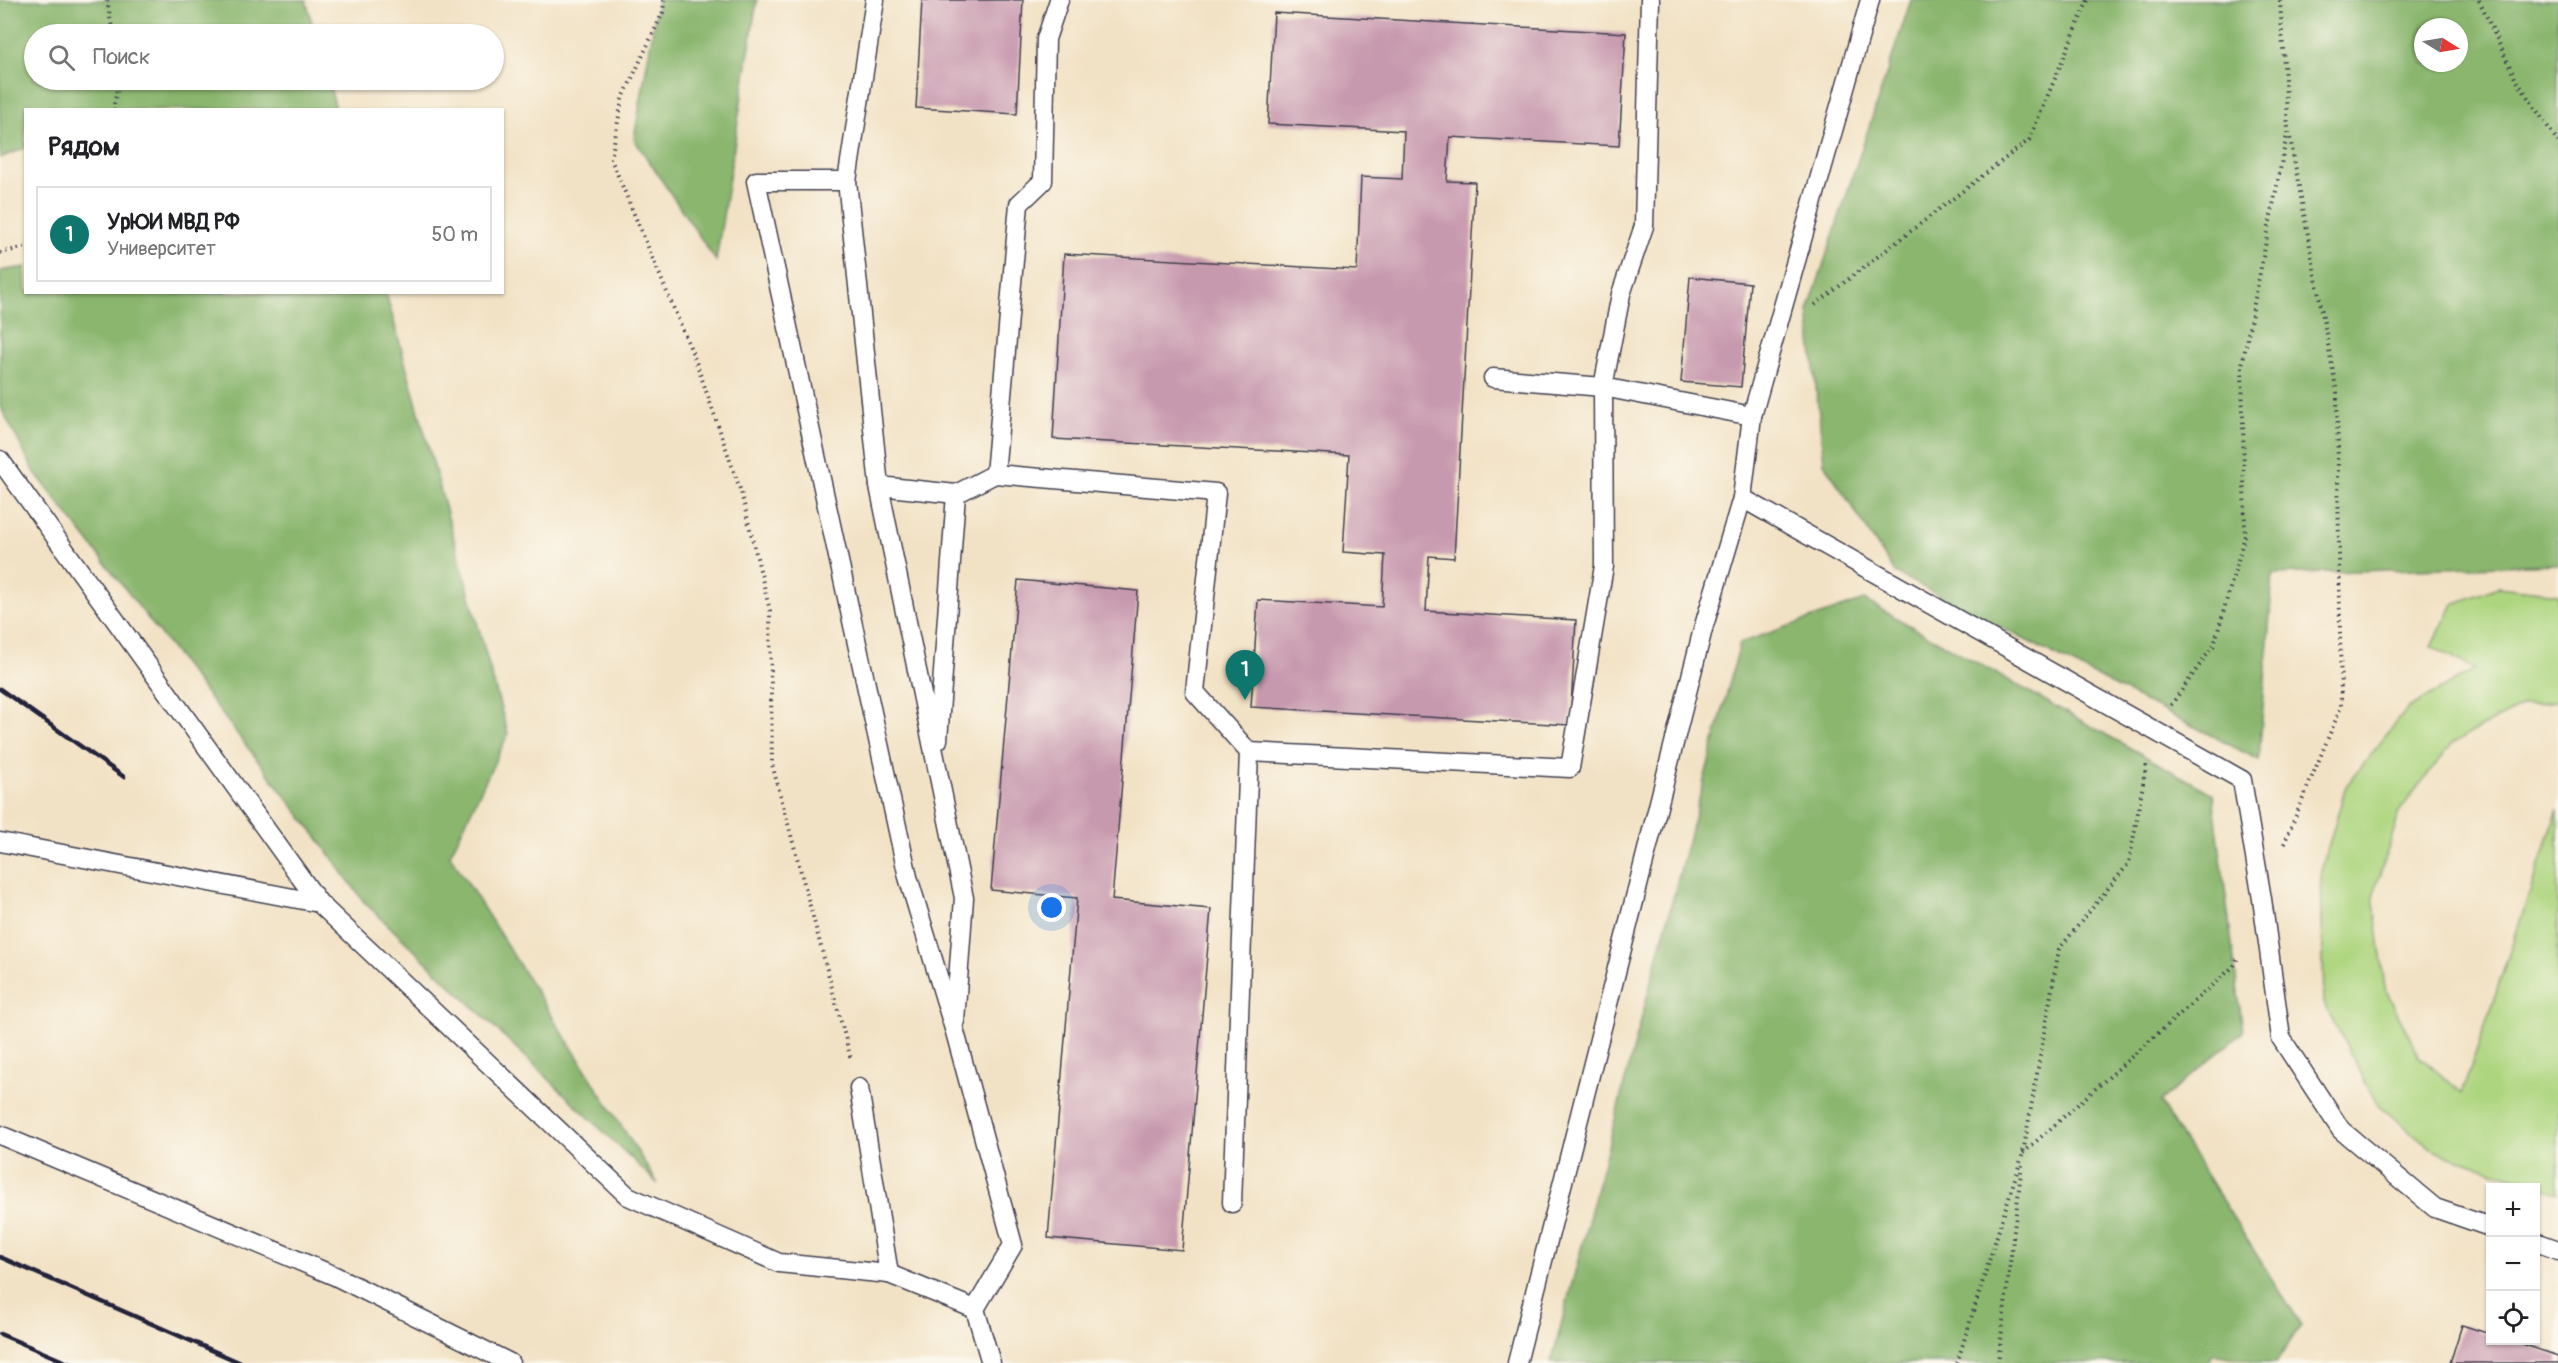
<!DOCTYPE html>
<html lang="ru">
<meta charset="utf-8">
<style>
:root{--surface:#fff;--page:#f6f6f6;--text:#202124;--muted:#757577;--line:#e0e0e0;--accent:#0f766e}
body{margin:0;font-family:Pangolin,sans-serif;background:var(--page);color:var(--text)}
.controls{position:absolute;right:18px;bottom:18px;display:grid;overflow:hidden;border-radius:0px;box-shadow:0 2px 4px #0004}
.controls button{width:54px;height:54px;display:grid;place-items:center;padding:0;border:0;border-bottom:2px solid var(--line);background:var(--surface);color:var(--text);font:30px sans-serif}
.compass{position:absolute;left:2414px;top:18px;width:54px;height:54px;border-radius:50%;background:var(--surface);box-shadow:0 2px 4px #0004;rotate:101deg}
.you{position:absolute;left:1052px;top:908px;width:21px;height:21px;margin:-15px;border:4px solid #fff;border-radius:50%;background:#1a73e8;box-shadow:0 0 0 9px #1a73e833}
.badge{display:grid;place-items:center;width:39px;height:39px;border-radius:50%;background:var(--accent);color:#fff;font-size:20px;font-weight:700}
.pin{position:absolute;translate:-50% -50px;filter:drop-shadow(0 2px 3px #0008)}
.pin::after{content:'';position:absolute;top:32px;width:21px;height:18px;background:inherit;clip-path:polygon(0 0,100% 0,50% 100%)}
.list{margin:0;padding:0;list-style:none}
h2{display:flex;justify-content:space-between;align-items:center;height:78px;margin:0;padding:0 24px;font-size:26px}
h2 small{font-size:20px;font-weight:400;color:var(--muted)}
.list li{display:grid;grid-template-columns:39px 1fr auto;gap:18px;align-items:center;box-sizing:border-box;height:96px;margin:0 12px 12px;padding:0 12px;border:2px solid var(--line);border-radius:0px}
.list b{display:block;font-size:22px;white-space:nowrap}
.list p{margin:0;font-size:20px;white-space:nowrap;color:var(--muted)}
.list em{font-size:20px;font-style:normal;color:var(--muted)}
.icon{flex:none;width:33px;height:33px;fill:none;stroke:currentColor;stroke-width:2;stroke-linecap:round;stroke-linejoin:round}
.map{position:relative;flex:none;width:2558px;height:1363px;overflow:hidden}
.search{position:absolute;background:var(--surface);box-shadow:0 2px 4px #0004;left:24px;top:24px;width:480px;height:66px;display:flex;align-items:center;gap:15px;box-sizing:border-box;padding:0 21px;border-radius:33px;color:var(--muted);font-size:22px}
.panel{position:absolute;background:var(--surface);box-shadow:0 2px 4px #0004;left:24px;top:108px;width:480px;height:186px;border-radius:0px}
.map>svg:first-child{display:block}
.green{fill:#add57f;stroke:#687c5d;stroke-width:1.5}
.forest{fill:#8ab66e;stroke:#566c54;stroke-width:1.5;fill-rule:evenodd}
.building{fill:#c799ae}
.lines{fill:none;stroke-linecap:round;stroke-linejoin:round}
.service-casing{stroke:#413f50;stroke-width:21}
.path{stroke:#413f50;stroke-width:4;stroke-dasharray:1.5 4.5;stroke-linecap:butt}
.service{stroke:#fff;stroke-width:18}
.rail{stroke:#22223b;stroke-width:4.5}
</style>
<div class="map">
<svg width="2558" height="1363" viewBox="0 0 2558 1363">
<rect width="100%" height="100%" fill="#fbf7ec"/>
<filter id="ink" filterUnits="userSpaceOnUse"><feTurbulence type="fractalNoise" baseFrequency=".0167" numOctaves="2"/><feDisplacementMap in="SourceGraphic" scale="12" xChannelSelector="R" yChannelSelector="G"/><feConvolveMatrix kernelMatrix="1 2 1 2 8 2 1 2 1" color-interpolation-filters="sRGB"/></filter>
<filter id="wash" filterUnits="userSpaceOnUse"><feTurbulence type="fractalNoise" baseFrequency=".008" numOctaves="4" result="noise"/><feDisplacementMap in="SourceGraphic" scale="24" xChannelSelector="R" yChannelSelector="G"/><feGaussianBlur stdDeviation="1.35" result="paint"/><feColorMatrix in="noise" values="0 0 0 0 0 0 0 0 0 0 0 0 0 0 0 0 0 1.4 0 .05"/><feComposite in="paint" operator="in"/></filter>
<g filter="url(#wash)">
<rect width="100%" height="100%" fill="#f2e2c5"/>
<polygon class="green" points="2498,587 2558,594 2558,702 2523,705 2454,742 2401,808 2373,896 2385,988 2419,1056 2462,1093 2558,809 2558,1193 2435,1151 2377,1104 2324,1003 2321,871 2346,786 2408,708 2475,669 2432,646 2453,604"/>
<g class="forest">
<polygon points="0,0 306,0 315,34 34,34 34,80 328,80 336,109 26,110 25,148 0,158"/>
<polygon points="658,0 757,0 716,261 634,139"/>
<path d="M1911 0H2558V564L2273 574 2259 760 1895 573 1824 463 1808 311ZM2423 27H2459V63H2423Z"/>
<polygon points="25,267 26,292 386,293 508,734 450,855 658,1184 364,902 317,837 34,471 0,406 0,271"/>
<polygon points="1864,600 2213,794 2243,1032 2160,1102 2301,1325 2276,1363 2259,1363 2213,1354 2209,1363 1551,1363 1740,643"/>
</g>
<g id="blocks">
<g class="building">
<polygon points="922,0 1023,0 1017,114 916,108"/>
<polygon points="1274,13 1626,33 1619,146 1450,137 1447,181 1475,182 1454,558 1429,556 1426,611 1576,620 1570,725 1251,707 1258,600 1382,607 1385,555 1343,552 1349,455 1053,439 1064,254 1357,270 1361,177 1402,179 1404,131 1268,124"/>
<polygon points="1690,277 1750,283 1741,387 1681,382"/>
<polygon points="1018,580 1138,591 1112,900 1211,909 1182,1250 1048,1238 1077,898 991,890"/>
<polygon points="2462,1325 2490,1334 2490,1340 2510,1340 2558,1356 2558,1363 2450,1363"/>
</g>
</g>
</g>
<g filter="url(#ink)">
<use href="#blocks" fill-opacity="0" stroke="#413f50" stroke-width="1.5"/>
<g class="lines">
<g class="service-casing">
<g id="service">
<polyline points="875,0 847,181 879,486 964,898 955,1021"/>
<polyline points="847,181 756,181 908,877 955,1032 1013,1245 975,1309"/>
<polyline points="1493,378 1603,387 1752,416"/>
<polyline points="0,460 319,903"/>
<polyline points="995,474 1019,204 1043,181 1046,39 1059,0"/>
<polyline points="879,486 956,494 995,474 1216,493 1195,692 1249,752 1232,1203"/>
<polyline points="1742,498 2242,780 2262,899 2281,1038 2341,1130 2435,1208 2490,1227"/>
<polyline points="938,740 956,494"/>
<polyline points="1249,752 1570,768 1604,566 1603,387 1621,294 1644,226 1650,0"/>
<polyline points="0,842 319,903 628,1196 779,1263 889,1274"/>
<polyline points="859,1088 889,1274 975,1309 991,1363"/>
<polyline points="0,1135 335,1276 510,1363"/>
<polyline points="2536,1242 2558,1250"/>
<polyline points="1517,1363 1703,629 1742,498 1752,416 1870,0"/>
</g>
</g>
<g class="path">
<polyline points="107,0 113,34"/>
<polyline points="664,0 663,12 622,100 611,159 695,359 741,492 770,611 772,764 851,1059"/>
<polyline points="2479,0 2515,78 2558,142"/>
<polyline points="113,110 119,80"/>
<polyline points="0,253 26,247"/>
<polyline points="1815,305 2029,140 2088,0"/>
<polyline points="2171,705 2214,645 2245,535 2242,365 2288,129 2280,0"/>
<polyline points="2284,844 2341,707 2337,393 2289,132"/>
<polyline points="2023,1153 2234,966 2238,957"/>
<polyline points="1957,1363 2023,1153 2059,949 2129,863 2147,761"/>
<polyline points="1998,1363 2022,1164"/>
</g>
<use href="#service" class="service"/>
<g class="rail">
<polyline points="0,689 124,777"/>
<polyline points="0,1257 241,1363"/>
<polyline points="0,1334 68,1363"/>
</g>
</g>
</g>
</svg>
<div class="controls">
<button>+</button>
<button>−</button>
<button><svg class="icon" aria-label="locate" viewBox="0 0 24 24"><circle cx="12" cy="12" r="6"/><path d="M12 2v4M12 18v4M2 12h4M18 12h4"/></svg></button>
</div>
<svg class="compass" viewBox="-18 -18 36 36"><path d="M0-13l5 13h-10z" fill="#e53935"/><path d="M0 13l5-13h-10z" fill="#757577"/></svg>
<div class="you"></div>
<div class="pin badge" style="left:1245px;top:700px">1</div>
<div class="search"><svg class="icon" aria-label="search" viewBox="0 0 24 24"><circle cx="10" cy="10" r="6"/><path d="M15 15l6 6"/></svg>Поиск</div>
<section class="panel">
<h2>Рядом<small></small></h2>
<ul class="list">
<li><span class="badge">1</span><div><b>УрЮИ МВД РФ</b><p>Университет</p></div><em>50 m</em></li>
</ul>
</section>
</div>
